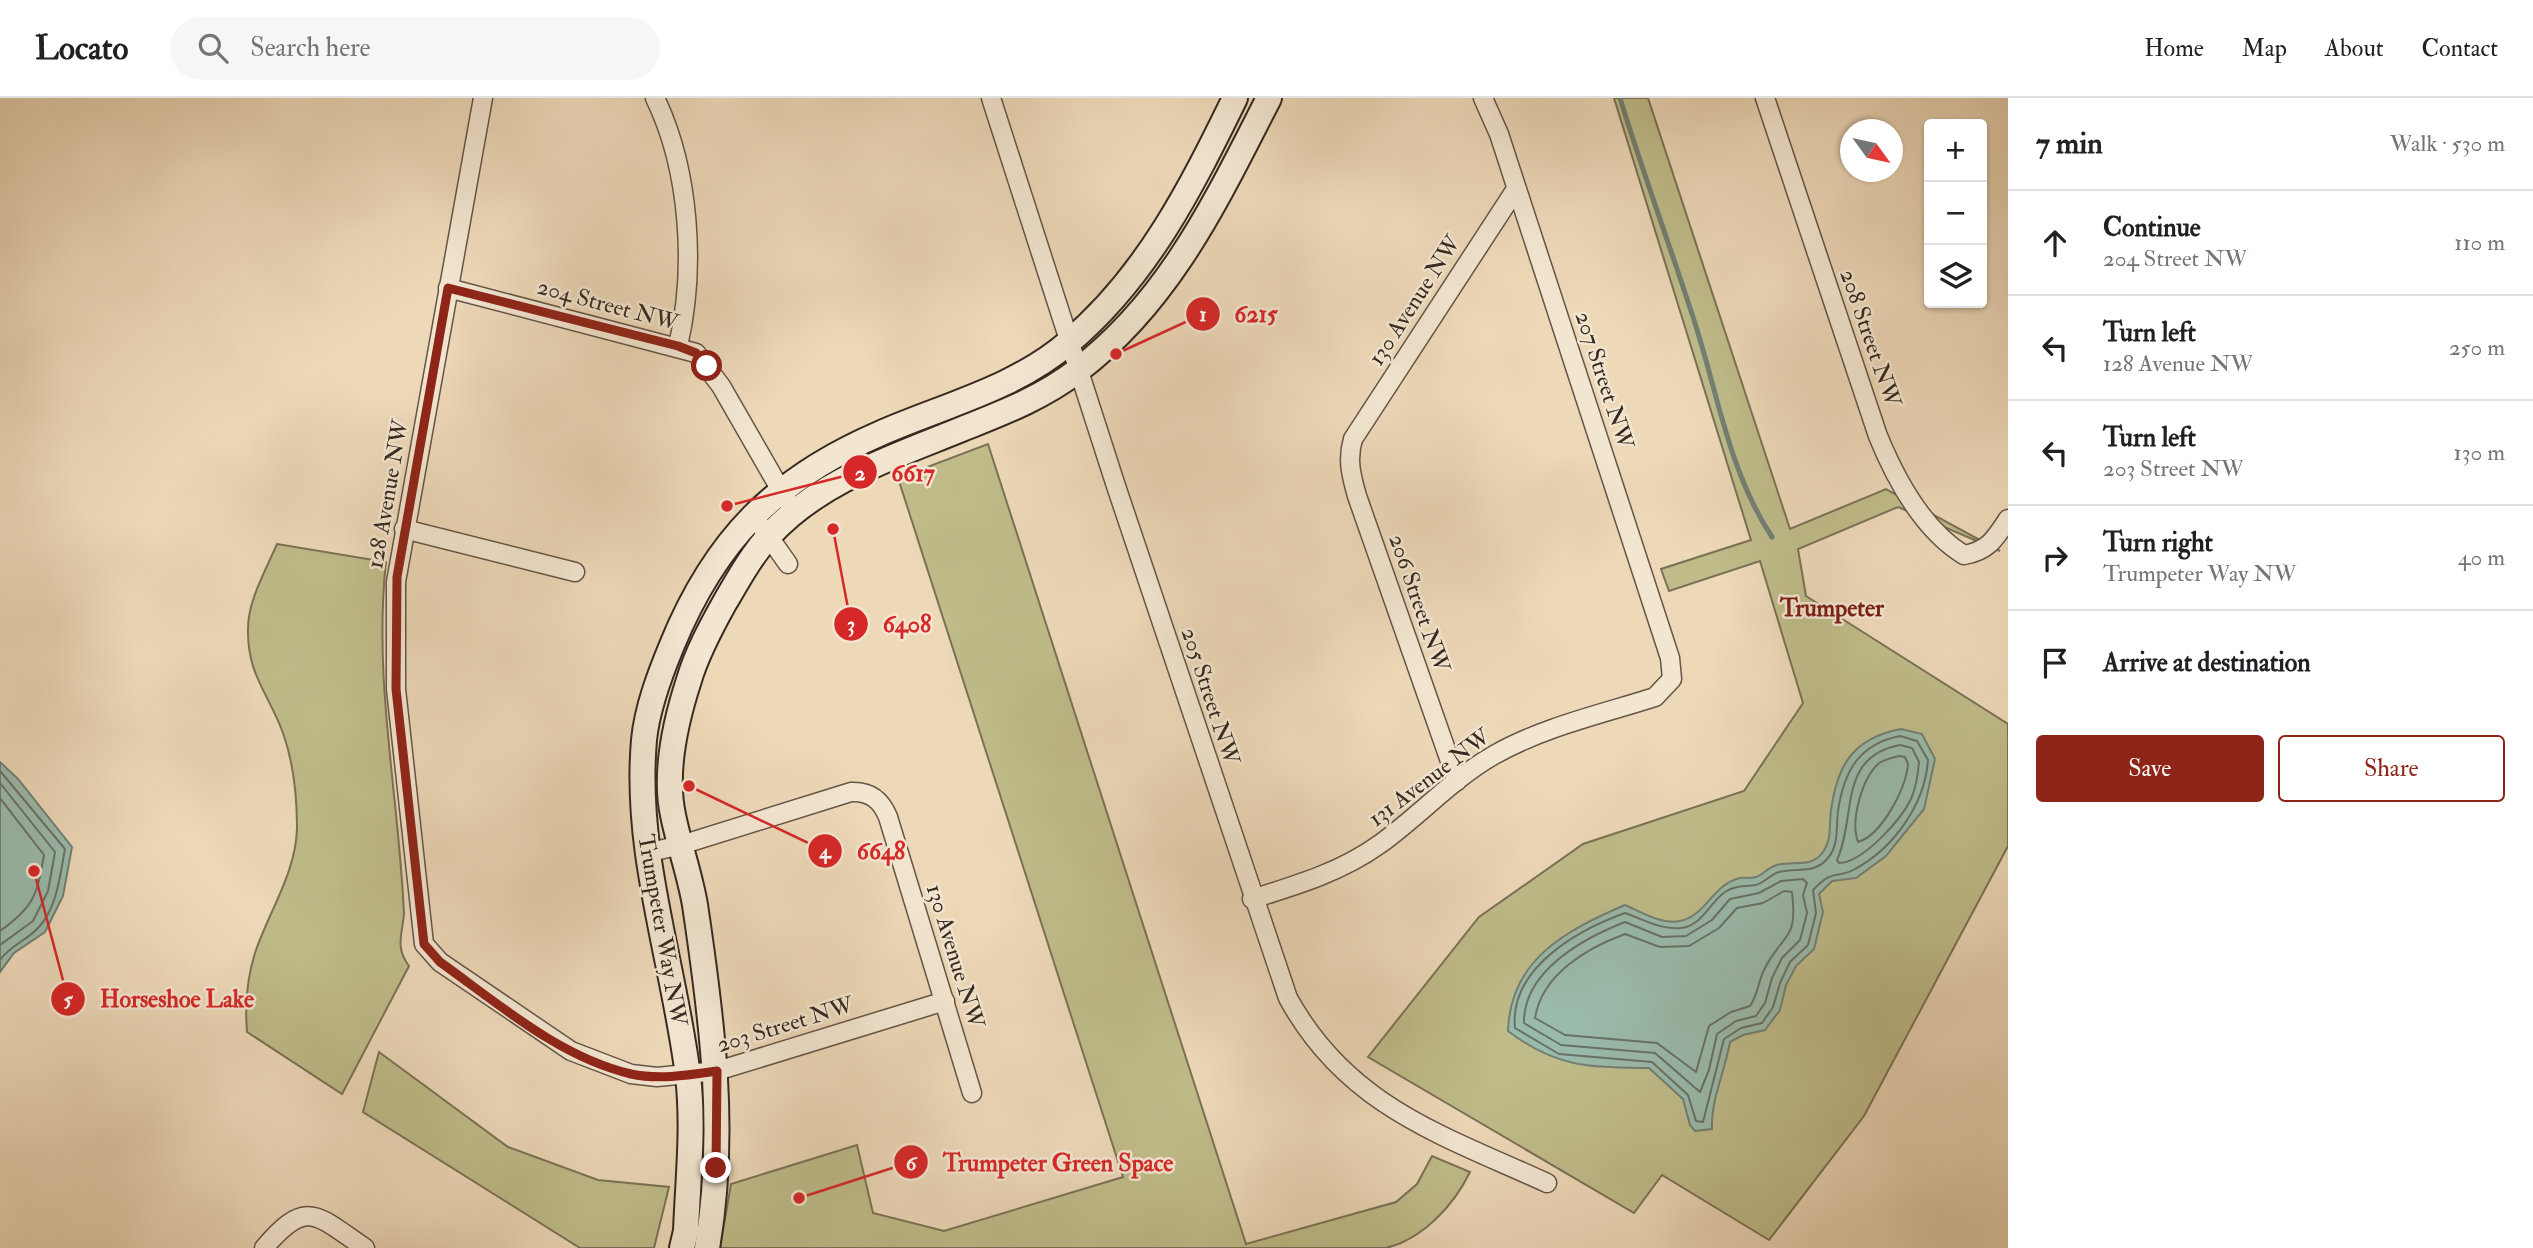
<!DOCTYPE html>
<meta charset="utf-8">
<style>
:root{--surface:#fff;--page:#f6f6f6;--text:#202124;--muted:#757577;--line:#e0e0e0;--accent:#8f2418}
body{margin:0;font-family:"IM FELL Double Pica",serif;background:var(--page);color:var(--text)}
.controls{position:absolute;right:21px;top:21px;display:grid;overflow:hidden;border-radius:7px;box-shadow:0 2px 5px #0004}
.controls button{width:63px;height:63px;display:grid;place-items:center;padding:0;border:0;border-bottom:2px solid var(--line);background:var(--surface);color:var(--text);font:35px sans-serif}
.compass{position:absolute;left:1840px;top:21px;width:63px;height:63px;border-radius:50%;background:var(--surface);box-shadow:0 2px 5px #0004;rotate:123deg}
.stop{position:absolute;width:21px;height:21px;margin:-16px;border:5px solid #8f2418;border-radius:50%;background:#fff}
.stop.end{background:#8f2418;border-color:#fff;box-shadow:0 2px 7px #0008}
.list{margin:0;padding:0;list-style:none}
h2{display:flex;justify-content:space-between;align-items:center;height:91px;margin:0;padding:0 28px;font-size:30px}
h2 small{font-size:23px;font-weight:400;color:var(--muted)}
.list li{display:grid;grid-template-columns:46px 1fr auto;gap:21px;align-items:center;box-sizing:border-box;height:105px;padding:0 28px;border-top:2px solid var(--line)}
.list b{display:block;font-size:26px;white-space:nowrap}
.list p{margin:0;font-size:23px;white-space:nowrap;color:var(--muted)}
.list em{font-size:23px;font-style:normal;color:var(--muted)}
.actions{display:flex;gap:14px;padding:21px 28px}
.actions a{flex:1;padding:16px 0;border:2px solid var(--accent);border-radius:7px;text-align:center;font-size:24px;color:var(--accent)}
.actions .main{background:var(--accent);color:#fff}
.icon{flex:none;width:38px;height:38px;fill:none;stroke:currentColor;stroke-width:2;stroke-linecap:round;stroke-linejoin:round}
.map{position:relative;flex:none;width:2008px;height:1150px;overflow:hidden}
header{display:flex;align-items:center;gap:42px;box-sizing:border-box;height:98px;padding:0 35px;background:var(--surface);border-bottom:2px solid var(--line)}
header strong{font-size:33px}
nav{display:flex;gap:38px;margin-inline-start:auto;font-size:24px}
.search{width:490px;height:63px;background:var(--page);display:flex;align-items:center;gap:18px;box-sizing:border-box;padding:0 24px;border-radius:38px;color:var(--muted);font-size:26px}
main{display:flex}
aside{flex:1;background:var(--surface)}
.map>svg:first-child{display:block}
.green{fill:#bfbc8a;stroke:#7a7256;stroke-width:2}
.water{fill:#9abaab;stroke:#728074;stroke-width:2}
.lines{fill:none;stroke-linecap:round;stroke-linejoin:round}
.shore{stroke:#687266;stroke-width:2}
.stream{stroke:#728074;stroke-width:5}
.street-casing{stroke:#645547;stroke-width:21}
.secondary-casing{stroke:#362921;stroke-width:28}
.street{stroke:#f3e6d1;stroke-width:18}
.secondary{stroke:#f3e6d1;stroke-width:24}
.route{stroke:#8f2418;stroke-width:9}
.labels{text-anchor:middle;stroke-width:5;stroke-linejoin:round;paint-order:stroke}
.street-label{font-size:23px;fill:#362921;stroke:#f3e6d1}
.neighbourhood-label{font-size:24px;font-weight:bold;fill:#7a1f14;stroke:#f3e6d1}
.leader{fill:none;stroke:#d62828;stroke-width:2.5}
.callout-dot{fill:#d62828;stroke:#f3e6d1;stroke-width:2.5}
.mark-label{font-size:21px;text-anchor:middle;font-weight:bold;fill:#fff}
.callout-label{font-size:24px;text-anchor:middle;font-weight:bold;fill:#d62828;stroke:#f3e6d1;stroke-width:5;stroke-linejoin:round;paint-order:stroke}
</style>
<header>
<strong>Locato</strong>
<div class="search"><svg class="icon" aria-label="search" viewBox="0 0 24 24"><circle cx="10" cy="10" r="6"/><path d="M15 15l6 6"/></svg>Search here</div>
<nav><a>Home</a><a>Map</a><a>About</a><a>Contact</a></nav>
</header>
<main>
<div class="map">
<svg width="2008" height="1150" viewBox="0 0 2008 1150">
<rect width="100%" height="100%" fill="#edd8b8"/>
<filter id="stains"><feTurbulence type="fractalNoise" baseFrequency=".00286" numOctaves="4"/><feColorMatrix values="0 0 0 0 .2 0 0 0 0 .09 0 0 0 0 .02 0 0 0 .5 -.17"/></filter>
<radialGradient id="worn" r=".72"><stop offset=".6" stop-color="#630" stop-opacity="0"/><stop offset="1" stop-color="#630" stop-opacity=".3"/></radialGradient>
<g class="green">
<polygon points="1614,0 1648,0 1790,431 1886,391 2000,453 1898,409 1798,451 1806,498 2008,626 2008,748 1864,1018 1769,1142 1662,1077 1634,1115 1368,959 1479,819 1583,746 1744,693 1803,605 1760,463 1669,493 1661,471 1751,442"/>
<path d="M988 346 1246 1146 1396 1104 1417 1086 1432 1058 1470 1074C1454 1107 1423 1141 1386 1150H720L731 1086 857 1047 873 1115 944 1133 1123 1079 898 380Z"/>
<path d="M277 446 386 464C373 582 399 699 404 816 402 838 395 849 409 868L342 996 247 934C245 908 247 880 255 855 269 813 296 775 297 730 297 697 294 666 283 635 269 596 247 577 248 531 248 502 266 472 277 446Z"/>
<polygon points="379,954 508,1049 598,1082 669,1089 654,1150 580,1150 363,1014"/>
</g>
<g class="water">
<path d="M1901 631 1922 636 1935 661 1924 711 1886 758 1856 780 1832 783 1819 796 1823 814 1814 851 1796 868 1786 887 1780 912 1765 932 1743 937 1730 944C1725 973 1711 1001 1712 1031L1695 1033 1690 1027 1683 1001 1649 970C1590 969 1556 970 1508 933 1510 861 1567 832 1625 807 1641 814 1662 827 1680 823 1706 818 1713 786 1740 780 1745 779 1751 781 1756 779 1762 777 1767 771 1774 768 1791 761 1810 772 1823 754 1832 742 1829 727 1831 713 1837 666 1854 640 1901 631Z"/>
<polygon points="0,664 18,681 72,749 63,798 45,834 14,855 0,874"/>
</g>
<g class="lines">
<g class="shore">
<path d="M1900 638 1917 643 1928 662C1925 706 1894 750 1855 771 1836 782 1835 769 1813 792L1816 815 1808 847 1790 864 1780 885 1773 909 1762 925 1741 930 1724 941 1703 1024 1696 1023 1688 997 1652 964 1559 956 1515 930C1509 870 1578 832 1625 815 1643 821 1660 832 1681 830 1702 828 1710 804 1725 794 1735 787 1745 789 1756 787 1764 785 1771 776 1779 774 1797 769 1814 777 1828 760 1839 747 1836 729 1838 713 1844 673 1859 646 1900 638Z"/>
<path d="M1900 647 1912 650 1919 664C1918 676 1916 690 1911 701 1901 722 1862 765 1839 765L1837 762C1857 718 1837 659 1900 647Z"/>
<path d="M1899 658 1905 659 1908 666C1906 690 1882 737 1858 744 1850 723 1862 681 1878 666 1884 661 1892 660 1899 658Z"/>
<path d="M0 673 65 751C60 777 57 811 38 830 26 843 11 847 0 862"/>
<polyline points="0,685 55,754 48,793 33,823 0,847"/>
<path d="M0 700 44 757C37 797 34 809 0 833"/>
<path d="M1803 781 1807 785 1803 797 1807 815 1800 842 1782 860 1772 880 1765 905 1756 918 1736 923 1717 936 1709 972 1700 994 1655 955 1561 947 1524 925C1523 873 1584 840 1625 824L1662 839 1686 838 1712 822 1730 801 1759 795 1781 783Z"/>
<path d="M1784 793 1792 794C1798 845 1783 833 1764 872 1758 884 1758 897 1750 908L1731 914 1709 928 1696 974 1657 945 1565 937 1535 920C1542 876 1587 850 1625 836L1660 849 1689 848 1719 830 1737 810 1763 805Z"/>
</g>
<path class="stream" d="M1620 0C1642 72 1668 142 1691 213 1717 289 1727 371 1772 439"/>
<g class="street-casing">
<g id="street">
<polyline points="483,0 396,484 396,591 424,846 440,864 571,953 631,976 657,979 717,973 945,903"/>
<path d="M655 0C690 72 696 171 678 248"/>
<path d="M991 0 1116 388 1288 900C1347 1008 1442 1037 1547 1085"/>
<path d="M1765 0 1878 338C1896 382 1923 432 1964 457 1988 453 1995 441 2008 421"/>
<polyline points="448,190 696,255 721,288 787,403"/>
<polyline points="762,429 788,466"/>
<polyline points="404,431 575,474"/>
<path d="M1457 683 1357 398C1351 377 1347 361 1353 341L1516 91"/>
<path d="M646 755 681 747 851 694C870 693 881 702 888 719L972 995"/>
<path d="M1252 801C1297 787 1341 774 1380 746 1419 718 1452 681 1494 657 1543 629 1602 616 1655 599L1672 581 1670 560 1499 36 1483 0"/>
<path d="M264 1150C307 1099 316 1117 365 1150"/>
</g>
</g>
<g class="secondary-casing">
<g id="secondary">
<path d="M682 1150 686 1133C688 1081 694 1029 688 978 674 865 634 756 644 642 647 610 660 576 672 547 715 442 775 381 879 336 942 308 1015 291 1069 244 1147 178 1191 90 1235 0"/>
<path d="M707 1150C727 1035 712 921 695 807 690 777 679 747 673 717 664 675 676 622 689 582 697 555 711 529 725 504 738 482 751 458 769 438 818 383 896 358 962 331 1002 315 1042 300 1077 273 1170 203 1217 101 1269 0"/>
</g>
</g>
<use href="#street" class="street"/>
<use href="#secondary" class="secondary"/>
</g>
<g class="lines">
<path class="route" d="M707 268 696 255 678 248 448 190 397 479 396 591 424 846 440 864C499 906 559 959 631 976 659 982 689 977 717 973L716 1070"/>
</g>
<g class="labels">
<g class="street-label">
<text transform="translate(1414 202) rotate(-57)" y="8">130 Avenue NW</text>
<text transform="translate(608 206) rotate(15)" y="8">204 Street NW</text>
<text transform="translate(1871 240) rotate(71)" y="8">208 Street NW</text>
<text transform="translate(1605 282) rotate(72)" y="8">207 Street NW</text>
<text transform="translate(387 396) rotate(-80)" y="8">128 Avenue NW</text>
<text transform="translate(1420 505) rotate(71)" y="8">206 Street NW</text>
<text transform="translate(1211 598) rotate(72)" y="8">205 Street NW</text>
<text transform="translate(1429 679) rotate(-37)" y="8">131 Avenue NW</text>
<text transform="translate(663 832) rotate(80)" y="8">Trumpeter Way NW</text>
<text transform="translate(956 858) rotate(73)" y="8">130 Avenue NW</text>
<text transform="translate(785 926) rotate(-17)" y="8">203 Street NW</text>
</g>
<g class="neighbourhood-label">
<text x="1832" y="518">Trumpeter</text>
</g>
</g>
<path class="leader" d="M1116 256L1203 216M727 408L860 374M833 431L851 526M689 688L825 753M34 773L68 901M799 1100L911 1064"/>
<g class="callout-dot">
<circle cx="1116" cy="256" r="7"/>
<circle cx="727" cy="408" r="7"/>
<circle cx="833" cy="431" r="7"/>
<circle cx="689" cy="688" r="7"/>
<circle cx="34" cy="773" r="7"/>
<circle cx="799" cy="1100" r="7"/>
<circle cx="1203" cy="216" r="18"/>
<circle cx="860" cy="374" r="18"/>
<circle cx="851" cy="526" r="18"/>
<circle cx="825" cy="753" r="18"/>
<circle cx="68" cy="901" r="18"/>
<circle cx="911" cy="1064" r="18"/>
</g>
<g class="mark-label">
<text x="1203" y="223">1</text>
<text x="860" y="382">2</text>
<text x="851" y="533">3</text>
<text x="825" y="760">4</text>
<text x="68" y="908">5</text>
<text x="911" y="1072">6</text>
</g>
<g class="callout-label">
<text x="1256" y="224">6215</text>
<text x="913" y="383">6617</text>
<text x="907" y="534">6408</text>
<text x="881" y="761">6648</text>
<text x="177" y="909">Horseshoe Lake</text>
<text x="1058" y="1073">Trumpeter Green Space</text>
</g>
<rect width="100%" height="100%" filter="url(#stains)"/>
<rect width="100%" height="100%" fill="url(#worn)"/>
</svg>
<div class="controls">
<button>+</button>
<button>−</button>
<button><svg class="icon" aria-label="layers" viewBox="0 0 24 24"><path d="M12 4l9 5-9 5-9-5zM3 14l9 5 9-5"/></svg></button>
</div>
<svg class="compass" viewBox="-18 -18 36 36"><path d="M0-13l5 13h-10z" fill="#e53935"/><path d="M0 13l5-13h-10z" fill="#757577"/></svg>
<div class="stop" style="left:707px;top:268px"></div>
<div class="stop end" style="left:716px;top:1070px"></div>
</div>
<aside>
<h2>7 min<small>Walk · 530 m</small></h2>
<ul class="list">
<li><svg class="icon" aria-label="ahead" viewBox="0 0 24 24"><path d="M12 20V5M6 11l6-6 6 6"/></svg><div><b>Continue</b><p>204 Street NW</p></div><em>110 m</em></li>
<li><svg class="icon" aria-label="left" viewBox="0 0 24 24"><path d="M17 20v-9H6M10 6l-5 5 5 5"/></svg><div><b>Turn left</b><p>128 Avenue NW</p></div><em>250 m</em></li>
<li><svg class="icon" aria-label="left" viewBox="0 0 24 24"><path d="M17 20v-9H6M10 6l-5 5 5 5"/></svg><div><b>Turn left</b><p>203 Street NW</p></div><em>130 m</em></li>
<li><svg class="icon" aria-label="right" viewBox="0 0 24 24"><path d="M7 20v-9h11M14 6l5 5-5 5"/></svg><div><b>Turn right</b><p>Trumpeter Way NW</p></div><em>40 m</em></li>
<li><svg class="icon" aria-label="arrive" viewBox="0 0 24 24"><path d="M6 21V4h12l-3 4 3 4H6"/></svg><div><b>Arrive at destination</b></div></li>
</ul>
<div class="actions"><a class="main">Save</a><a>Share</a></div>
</aside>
</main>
